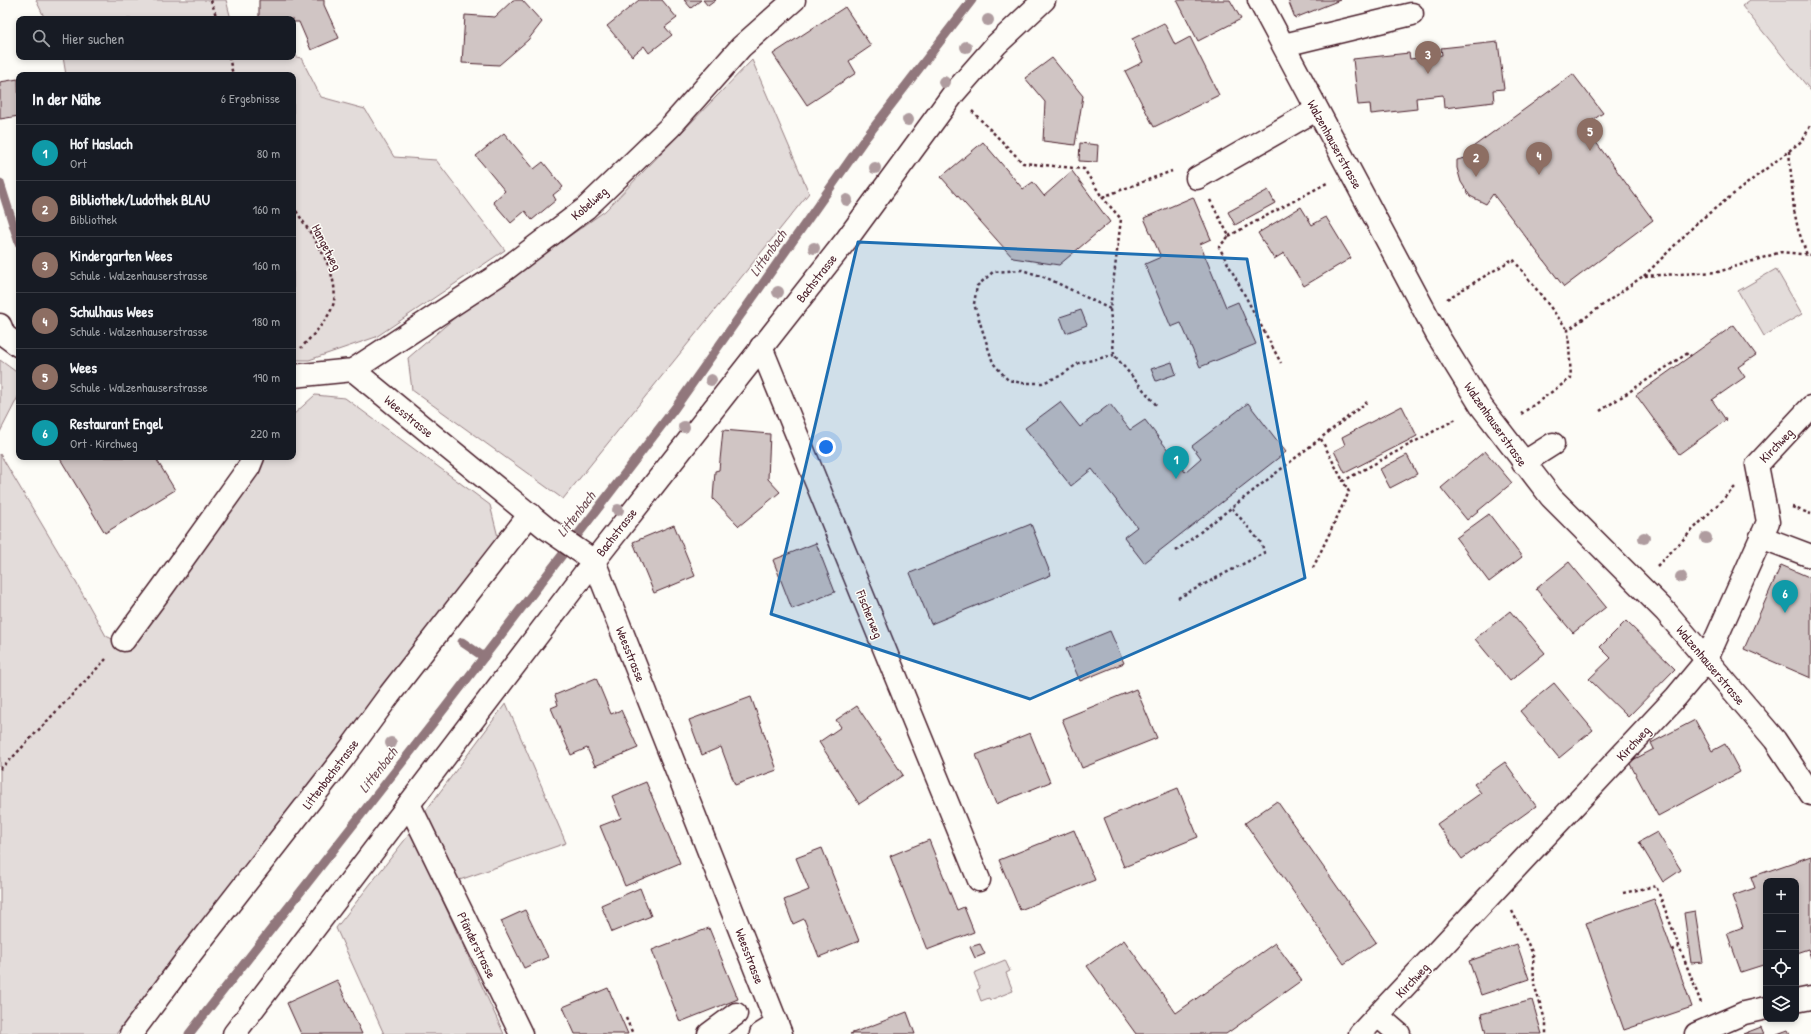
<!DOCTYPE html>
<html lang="de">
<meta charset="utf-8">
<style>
:root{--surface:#171b24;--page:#242831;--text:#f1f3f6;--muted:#9ea1a6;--line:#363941;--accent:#0b8043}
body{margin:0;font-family:"Patrick Hand",sans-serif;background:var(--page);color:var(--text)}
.controls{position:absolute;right:12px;bottom:12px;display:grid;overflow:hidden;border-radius:8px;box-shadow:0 2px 6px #0003}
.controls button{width:36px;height:36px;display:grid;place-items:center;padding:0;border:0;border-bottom:1px solid var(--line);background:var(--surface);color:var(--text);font:20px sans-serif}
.you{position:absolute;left:826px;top:447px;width:14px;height:14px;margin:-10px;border:3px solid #fff;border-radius:50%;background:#1a73e8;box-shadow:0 0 0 6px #1a73e833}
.badge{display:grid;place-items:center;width:26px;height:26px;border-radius:50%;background:var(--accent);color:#fff;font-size:13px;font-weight:700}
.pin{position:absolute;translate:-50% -33px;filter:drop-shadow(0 1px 2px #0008)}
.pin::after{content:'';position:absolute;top:21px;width:14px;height:12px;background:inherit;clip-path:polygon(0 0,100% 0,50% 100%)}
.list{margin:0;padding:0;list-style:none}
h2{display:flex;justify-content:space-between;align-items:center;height:52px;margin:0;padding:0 16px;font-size:17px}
h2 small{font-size:13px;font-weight:400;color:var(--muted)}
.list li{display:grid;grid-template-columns:26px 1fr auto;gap:12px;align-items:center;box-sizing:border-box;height:56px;padding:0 16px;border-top:1px solid var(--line)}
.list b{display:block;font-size:15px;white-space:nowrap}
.list p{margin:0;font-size:13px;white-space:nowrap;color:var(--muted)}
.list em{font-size:13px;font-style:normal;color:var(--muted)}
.icon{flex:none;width:22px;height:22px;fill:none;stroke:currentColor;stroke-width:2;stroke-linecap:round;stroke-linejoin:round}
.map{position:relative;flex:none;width:1811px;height:1034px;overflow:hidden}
.search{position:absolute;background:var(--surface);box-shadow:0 2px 6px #0003;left:16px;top:16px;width:280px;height:44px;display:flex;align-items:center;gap:10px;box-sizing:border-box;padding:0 14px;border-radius:8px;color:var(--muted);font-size:15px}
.panel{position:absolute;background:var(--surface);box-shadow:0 2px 6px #0003;left:16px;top:72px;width:280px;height:388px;border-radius:8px}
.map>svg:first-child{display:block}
.green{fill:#e3dcda;stroke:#967e82}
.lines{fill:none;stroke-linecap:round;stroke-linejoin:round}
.stream{stroke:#91777b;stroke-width:9}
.building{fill:#d0c5c4;stroke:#4a1f2b}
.minor-casing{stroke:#4a1f2b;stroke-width:25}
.path{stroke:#4a1f2b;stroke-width:2.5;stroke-dasharray:3 3;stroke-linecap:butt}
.minor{stroke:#fdfcf7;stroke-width:22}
.tree{fill:#af9c9f}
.marked{fill:#1f6fb2;fill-opacity:0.2;stroke:#1f6fb2;stroke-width:3;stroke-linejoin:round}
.labels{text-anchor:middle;stroke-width:3;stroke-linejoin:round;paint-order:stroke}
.street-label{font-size:13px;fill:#4a1f2b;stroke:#fdfcf7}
.water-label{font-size:14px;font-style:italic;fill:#73525a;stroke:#fdfcf7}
</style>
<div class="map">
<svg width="1811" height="1034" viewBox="0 0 1811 1034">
<rect width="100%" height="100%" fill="#fdfcf7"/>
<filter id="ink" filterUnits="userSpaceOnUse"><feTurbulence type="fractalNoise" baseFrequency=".025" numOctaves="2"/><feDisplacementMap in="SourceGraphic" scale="8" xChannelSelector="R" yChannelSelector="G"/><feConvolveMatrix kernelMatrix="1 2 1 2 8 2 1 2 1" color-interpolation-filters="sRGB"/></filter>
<g filter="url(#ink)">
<g class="green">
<polygon points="36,0 226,0 231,19 45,19"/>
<polygon points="1750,0 1811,0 1811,91 1742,6"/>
<polygon points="293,56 301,58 321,97 365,109 394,157 436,160 505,250 376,337 309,360 293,360 293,75 66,75 63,57"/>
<polygon points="752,60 809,193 563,499 412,390 408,358 459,314 605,211"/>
<polygon points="1776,269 1802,314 1764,336 1738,291"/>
<polygon points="0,360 19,374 19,395 0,432"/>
<polygon points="315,395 345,398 490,505 498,537 116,1034 0,1034 0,454 68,568 106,636 131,648 262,457 293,457 293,415"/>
<polygon points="506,703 566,843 448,884 425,812"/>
<polygon points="411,832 504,1034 384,1034 336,928"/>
<polygon points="1005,960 1010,971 1006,973 1013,991 990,1000 989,998 981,1001 977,990 980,988 974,973"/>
</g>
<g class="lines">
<g class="stream">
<polyline points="0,183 19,243"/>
<polyline points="462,642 484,657"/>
<polyline points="189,1034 444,709 675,408 864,140 972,0"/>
</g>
</g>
<g class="building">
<polygon points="259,0 324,0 324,5 339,38 311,50 299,22 293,22 293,19 259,19"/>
<polygon points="513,0 522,0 542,22 528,40 499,65 462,63 465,15 495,17"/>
<polygon points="639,0 662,0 677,18 665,27 672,35 649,53 644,46 632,56 607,26"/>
<polygon points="684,0 701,0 691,8"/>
<polygon points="703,0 716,0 708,6"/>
<polygon points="1177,0 1230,0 1241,19 1198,41"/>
<polygon points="1288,0 1340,0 1295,18"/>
<polygon points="845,7 871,46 849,61 856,73 807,105 773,54"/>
<polygon points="1164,23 1175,45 1190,37 1219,95 1154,127 1125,71 1143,62 1132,39"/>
<polygon points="1498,42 1504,89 1493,90 1494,102 1444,108 1443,95 1416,98 1417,109 1371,114 1370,104 1358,105 1353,59 1409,53 1410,59 1442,55 1441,48"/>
<polygon points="1052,58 1083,96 1075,145 1043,141 1045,102 1025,78"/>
<polygon points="1573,74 1603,113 1584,126 1653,220 1564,287 1493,194 1486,204 1470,196 1461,182 1457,168 1457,160 1474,156 1470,149"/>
<polygon points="18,79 19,116 0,119 0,82"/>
<polygon points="504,133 534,169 543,162 563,187 553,195 556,200 532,220 525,211 511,223 493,202 505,191 476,156"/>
<polygon points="983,142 1023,189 1033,182 1044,196 1072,171 1110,222 1059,265 1013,258 941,177"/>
<polygon points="1080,143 1098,145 1097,162 1079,161"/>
<polygon points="1268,190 1275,203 1235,225 1228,212"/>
<polygon points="1193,197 1211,239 1200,244 1226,307 1238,302 1256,344 1200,367 1181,323 1171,327 1145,264 1161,257 1144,218"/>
<polygon points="1301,207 1312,225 1326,217 1351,258 1304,286 1284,253 1274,259 1258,233"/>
<polygon points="1081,310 1087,325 1066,333 1060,317"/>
<polygon points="1734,325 1756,355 1738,367 1745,377 1712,400 1726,420 1679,454 1636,395"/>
<polygon points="1172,362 1176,374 1156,381 1151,369"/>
<polygon points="1060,402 1080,427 1110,404 1130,430 1145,420 1185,472 1201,458 1192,446 1248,403 1286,452 1144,563 1124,537 1137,527 1092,469 1071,486 1025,428"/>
<polygon points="1402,406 1417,436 1345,473 1334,451 1345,445 1342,437"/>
<polygon points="723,430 770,434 768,479 780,492 739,526 713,499 715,471 719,470"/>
<polygon points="1485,451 1512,483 1467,520 1441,488"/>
<polygon points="1407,455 1417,474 1390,488 1380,469"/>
<polygon points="59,457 155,457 175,490 105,533"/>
<polygon points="1489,514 1522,557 1489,582 1456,538"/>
<polygon points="1031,524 1051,575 931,624 910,573"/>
<polygon points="674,525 695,576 654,593 633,542"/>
<polygon points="816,543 835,592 792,609 773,560"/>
<polygon points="1569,562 1606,607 1573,633 1536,589"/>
<polygon points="1781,565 1811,578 1811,678 1744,649"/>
<polygon points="1510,611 1545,653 1510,681 1475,639"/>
<polygon points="1626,621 1675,669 1628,717 1589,679 1611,658 1600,647"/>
<polygon points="1110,631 1124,663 1080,681 1066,649"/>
<polygon points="596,678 611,714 621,710 638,748 595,766 587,748 571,755 551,708 558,705 555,695"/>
<polygon points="1554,683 1593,730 1559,758 1520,711"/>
<polygon points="1136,689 1157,738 1082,768 1062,719"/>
<polygon points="751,697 777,770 735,785 721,747 702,755 689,720"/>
<polygon points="857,706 903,775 859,804 819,742 841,727 836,720"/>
<polygon points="1695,720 1712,751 1725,744 1740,772 1658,816 1629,762 1654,749 1651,743"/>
<polygon points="1030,733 1050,782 996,804 976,755"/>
<polygon points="1505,762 1536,806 1462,859 1437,824 1481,793 1474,784"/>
<polygon points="646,782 680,863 625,886 600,826 621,818 612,796"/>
<polygon points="1178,788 1198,837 1124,867 1104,818"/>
<polygon points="1277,801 1376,942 1344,964 1245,823"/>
<polygon points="1074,830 1095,880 1020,910 999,860"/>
<polygon points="1657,832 1681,870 1663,882 1639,842"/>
<polygon points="929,840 957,910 964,907 974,932 927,950 890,856"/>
<polygon points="822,848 859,941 819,957 804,919 793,924 784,900 809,890 796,858"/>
<polygon points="1811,856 1811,958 1808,949 1796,953 1796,881 1766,881 1766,964 1741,972 1727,933 1743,927 1732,896 1755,888 1751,877"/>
<polygon points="640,888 651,916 612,932 601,905"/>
<polygon points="1654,899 1692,1007 1624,1030 1586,923"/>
<polygon points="525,910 548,957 524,968 501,921"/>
<polygon points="1695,911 1703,962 1691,963 1684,913"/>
<polygon points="709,928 738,999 680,1022 652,950"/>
<polygon points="1124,940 1176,1013 1275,943 1302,980 1226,1034 1136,1034 1087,966"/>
<polygon points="980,944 985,954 975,958 970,947"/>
<polygon points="1517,944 1529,979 1481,995 1469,961"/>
<polygon points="337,980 362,1034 301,1034 287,1003"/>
<polygon points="608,988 628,1034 575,1034 563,1007"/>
<polygon points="1532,1000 1542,1034 1486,1034 1481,1014"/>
<polygon points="907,1012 915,1034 850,1034"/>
<polygon points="1761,1027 1764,1034 1743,1034"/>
<polygon points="1788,1030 1790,1034 1777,1034"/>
</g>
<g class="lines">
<g class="minor-casing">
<g id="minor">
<polyline points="1259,0 1438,336 1481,406 1551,497 1666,612 1775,740 1811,794"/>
<polyline points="1284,45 1412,14"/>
<polyline points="1197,178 1316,110"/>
<polyline points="0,325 4,335 19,346"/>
<polyline points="761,347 979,880"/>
<polyline points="353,370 546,528 594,561 781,1034"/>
<polyline points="293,376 353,370 498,275 586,208 671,126 741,47 794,0"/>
<polyline points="1523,463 1553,444"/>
<polyline points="1761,537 1811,556"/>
<polyline points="124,640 163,587 249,467 253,457"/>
<polyline points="409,804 521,1034"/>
<polyline points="1796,1001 1811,998"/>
<polyline points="1378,1016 1399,1034"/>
<polyline points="131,1034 192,952 344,757 390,694 530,514"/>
<polyline points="234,1034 594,561 847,239 954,93 996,45 1044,0"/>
<polyline points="709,1034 736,1014"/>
<polyline points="761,1034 777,1024"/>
<polyline points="1360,1034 1676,697 1706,661 1768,522 1757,465 1811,407"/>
<polyline points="1696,1034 1744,1013 1766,1008"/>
</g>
</g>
<g class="path">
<polyline points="211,0 217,19"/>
<polyline points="229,57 233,75"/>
<polyline points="972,111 1023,163 1084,169 1102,197 1172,171"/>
<polyline points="1789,151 1794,210 1798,229 1807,255"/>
<polyline points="1102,197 1121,219 1110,309 1114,355 1158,407"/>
<polyline points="1210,200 1229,236 1219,247 1281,363"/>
<path d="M293 206C309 232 339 269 334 301 332 316 311 337 301 348"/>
<polyline points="1229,236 1327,183"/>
<polyline points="1644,276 1699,221 1803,140 1811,124"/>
<polyline points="1447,299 1513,259 1568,330"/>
<polyline points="1110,309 1047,278 1022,270 993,272 977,286 974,304 993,363 1008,380 1022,383 1042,383 1060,376 1079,363 1114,355"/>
<polyline points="1600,411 1688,353 1691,356"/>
<polyline points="1521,414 1571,378 1568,330 1643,276 1718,272 1781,252 1811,255"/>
<polyline points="1321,439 1343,481"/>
<polyline points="1792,507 1811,514"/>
<polyline points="1176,551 1367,402"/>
<polyline points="1657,566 1735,487"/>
<polyline points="1313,568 1349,492 1343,481 1458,418"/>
<polyline points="1178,598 1264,553 1262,544 1232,508"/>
<polyline points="0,769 12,758 106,659"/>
<polyline points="1623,893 1656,886 1701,1003"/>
<polyline points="1512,911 1533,954 1534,984 1546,1023 1546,1034"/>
<polyline points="1672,950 1679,947"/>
<polyline points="626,1018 633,1034"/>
</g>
<use href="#minor" class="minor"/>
</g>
<g class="tree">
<circle cx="988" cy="20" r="6"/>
<circle cx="966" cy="47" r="6"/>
<circle cx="944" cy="82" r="6"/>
<circle cx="908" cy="120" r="6"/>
<circle cx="875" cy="168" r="6"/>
<circle cx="847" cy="200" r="6"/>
<circle cx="814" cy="248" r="6"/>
<circle cx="778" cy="292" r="6"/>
<circle cx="711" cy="380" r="6"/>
<circle cx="684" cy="427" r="6"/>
<circle cx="618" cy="510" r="6"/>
<circle cx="1644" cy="538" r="6"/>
<circle cx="1706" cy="538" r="6"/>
<circle cx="1681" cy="577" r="6"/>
<circle cx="391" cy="743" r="6"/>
</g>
</g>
<path class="marked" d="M858 242 1247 259 1305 578 1030 699 771 614Z"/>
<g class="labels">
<g class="street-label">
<text transform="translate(1335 144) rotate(61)" y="5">Walzenhauserstrasse</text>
<text transform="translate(589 203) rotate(-41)" y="5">Kobelweg</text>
<text transform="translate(327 247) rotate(63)" y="5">Hangetweg</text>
<text transform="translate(816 278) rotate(-52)" y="5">Bachstrasse</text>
<text transform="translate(409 416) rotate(39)" y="5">Weesstrasse</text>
<text transform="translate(1496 424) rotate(55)" y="5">Walzenhauserstrasse</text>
<text transform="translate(1776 445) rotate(-46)" y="5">Kirchweg</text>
<text transform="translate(616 532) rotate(-52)" y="5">Bachstrasse</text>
<text transform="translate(870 614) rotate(68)" y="5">Fischerweg</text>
<text transform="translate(631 654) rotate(68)" y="5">Weesstrasse</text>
<text transform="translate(1711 665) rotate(50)" y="5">Walzenhauserstrasse</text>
<text transform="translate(1633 743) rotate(-47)" y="5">Kirchweg</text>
<text transform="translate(330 774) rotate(-53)" y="5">Littenbachstrasse</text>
<text transform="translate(477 945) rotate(64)" y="5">Pfänderstrasse</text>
<text transform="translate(750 956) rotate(69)" y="5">Weesstrasse</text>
<text transform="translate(1412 980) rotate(-47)" y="5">Kirchweg</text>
</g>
<g class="water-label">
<text transform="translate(768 253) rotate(-55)" y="5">Littenbach</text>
<text transform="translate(576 514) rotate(-52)" y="5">Littenbach</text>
<text transform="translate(378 770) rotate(-52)" y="5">Littenbach</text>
</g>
</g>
</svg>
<div class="controls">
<button>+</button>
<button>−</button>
<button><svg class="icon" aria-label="locate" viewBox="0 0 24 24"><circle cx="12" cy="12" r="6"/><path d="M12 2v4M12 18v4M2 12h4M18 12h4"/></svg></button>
<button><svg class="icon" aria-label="layers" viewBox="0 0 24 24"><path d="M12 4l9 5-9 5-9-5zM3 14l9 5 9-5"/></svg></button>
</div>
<div class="you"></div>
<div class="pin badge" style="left:1176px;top:479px;background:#0f9aa8">1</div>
<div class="pin badge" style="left:1476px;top:177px;background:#8d6e63">2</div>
<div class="pin badge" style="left:1428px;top:74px;background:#8d6e63">3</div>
<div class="pin badge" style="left:1539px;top:175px;background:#8d6e63">4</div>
<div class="pin badge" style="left:1590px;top:151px;background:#8d6e63">5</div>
<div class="pin badge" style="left:1785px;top:613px;background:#0f9aa8">6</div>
<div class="search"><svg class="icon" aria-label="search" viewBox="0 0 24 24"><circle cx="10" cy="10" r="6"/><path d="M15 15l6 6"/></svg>Hier suchen</div>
<section class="panel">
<h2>In der Nähe<small>6 Ergebnisse</small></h2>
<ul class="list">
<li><span class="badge" style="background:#0f9aa8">1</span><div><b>Hof Haslach</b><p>Ort</p></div><em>80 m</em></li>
<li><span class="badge" style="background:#8d6e63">2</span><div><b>Bibliothek/Ludothek BLAU</b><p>Bibliothek</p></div><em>160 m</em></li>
<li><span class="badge" style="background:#8d6e63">3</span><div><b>Kindergarten Wees</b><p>Schule · Walzenhauserstrasse</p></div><em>160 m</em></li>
<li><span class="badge" style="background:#8d6e63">4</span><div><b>Schulhaus Wees</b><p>Schule · Walzenhauserstrasse</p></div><em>180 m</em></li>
<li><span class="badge" style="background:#8d6e63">5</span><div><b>Wees</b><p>Schule · Walzenhauserstrasse</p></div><em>190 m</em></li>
<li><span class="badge" style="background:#0f9aa8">6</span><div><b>Restaurant Engel</b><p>Ort · Kirchweg</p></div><em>220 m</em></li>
</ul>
</section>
</div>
